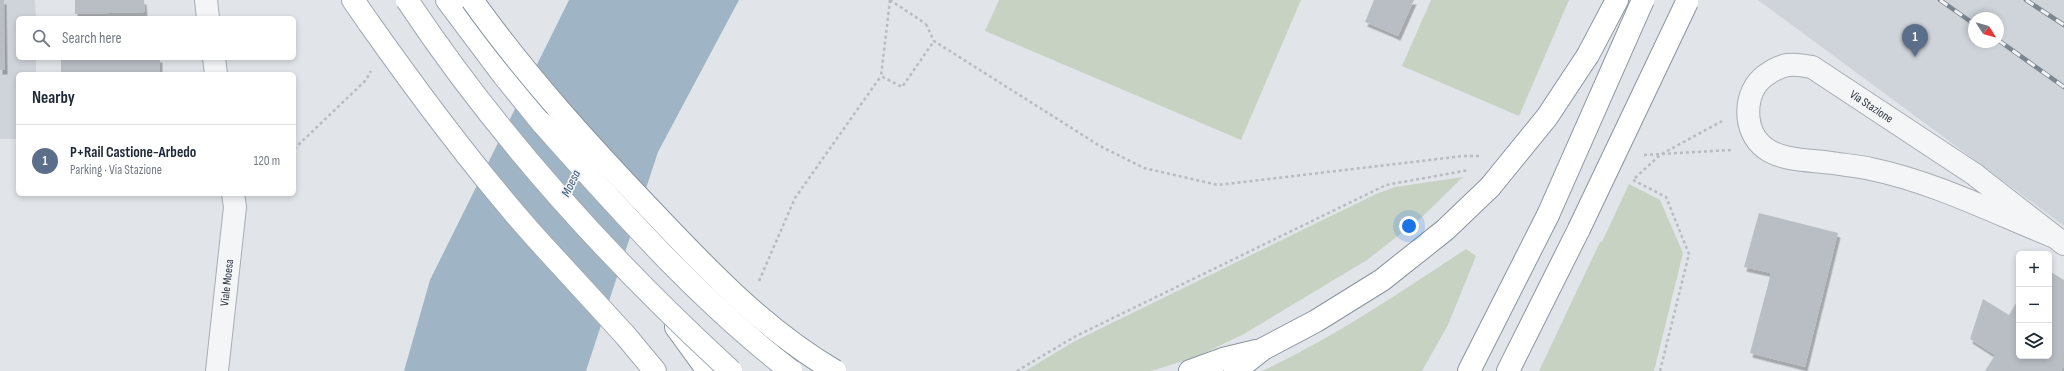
<!DOCTYPE html>
<meta charset="utf-8">
<style>
:root{--surface:#fff;--page:#f6f6f7;--text:#1f2937;--muted:#747a83;--line:#e0e1e3;--accent:#d93025}
body{margin:0;font-family:"Sofia Sans Condensed",sans-serif;background:var(--page);color:var(--text)}
.controls{position:absolute;right:12px;bottom:12px;display:grid;overflow:hidden;border-radius:6px;box-shadow:0 2px 6px #0003}
.controls button{width:36px;height:36px;display:grid;place-items:center;padding:0;border:0;border-bottom:1px solid var(--line);background:var(--surface);color:var(--text);font:20px sans-serif}
.compass{position:absolute;left:1968px;top:12px;width:36px;height:36px;border-radius:50%;background:var(--surface);box-shadow:0 2px 6px #0003;rotate:127deg}
.you{position:absolute;left:1409px;top:226px;width:14px;height:14px;margin:-10px;border:3px solid #fff;border-radius:50%;background:#1a73e8;box-shadow:0 0 0 6px #1a73e833}
.badge{display:grid;place-items:center;width:26px;height:26px;border-radius:50%;background:var(--accent);color:#fff;font-size:13px;font-weight:700}
.pin{position:absolute;translate:-50% -33px;filter:drop-shadow(0 1px 2px #0008)}
.pin::after{content:'';position:absolute;top:21px;width:14px;height:12px;background:inherit;clip-path:polygon(0 0,100% 0,50% 100%)}
.list{margin:0;padding:0;list-style:none}
h2{display:flex;justify-content:space-between;align-items:center;height:52px;margin:0;padding:0 16px;font-size:17px}
h2 small{font-size:13px;font-weight:400;color:var(--muted)}
.list li{display:grid;grid-template-columns:26px 1fr auto;gap:12px;align-items:center;box-sizing:border-box;height:72px;padding:0 16px;border-top:1px solid var(--line)}
.list b{display:block;font-size:15px;white-space:nowrap}
.list p{margin:0;font-size:13px;white-space:nowrap;color:var(--muted)}
.list em{font-size:13px;font-style:normal;color:var(--muted)}
.icon{flex:none;width:22px;height:22px;fill:none;stroke:currentColor;stroke-width:2;stroke-linecap:round;stroke-linejoin:round}
.map{position:relative;flex:none;width:2064px;height:371px;overflow:hidden}
.search{position:absolute;background:var(--surface);box-shadow:0 2px 6px #0003;left:16px;top:16px;width:280px;height:44px;display:flex;align-items:center;gap:10px;box-sizing:border-box;padding:0 14px;border-radius:6px;color:var(--muted);font-size:15px}
.panel{position:absolute;background:var(--surface);box-shadow:0 2px 6px #0003;left:16px;top:72px;width:280px;height:124px;border-radius:6px}
.map>svg:first-child{display:block}
.built{fill:#cfd4da;fill-rule:evenodd}
.green{fill:#c8d2c3}
.water{fill:#9fb5c5}
.building{fill:#b9bec5;filter:url(#shadow)}
.lines{fill:none;stroke-linecap:round;stroke-linejoin:round}
.minor-casing{stroke:#a7acb3;stroke-width:24}
.major-casing{stroke:#a1aab3;stroke-width:24}
.highway-casing{stroke:#8a949e;stroke-width:24}
.path{stroke:#b8bbc0;stroke-width:2.5;stroke-dasharray:3 3;stroke-linecap:butt}
.minor{stroke:#f4f5f7;stroke-width:22}
.major{stroke:#fff;stroke-width:22}
.highway{stroke:#fff;stroke-width:22}
.rail-casing{stroke:#7c8691;stroke-width:4.5}
.rail{stroke:#f1f3f6;stroke-width:3;stroke-dasharray:9;stroke-linecap:butt}
.major-bridge-casing{stroke:#a1aab3;stroke-width:24;stroke-linecap:butt}
.highway-bridge-casing{stroke:#8a949e;stroke-width:24;stroke-linecap:butt}
.path-bridge{stroke:#b8bbc0;stroke-width:2.5;stroke-dasharray:3 3;stroke-linecap:butt}
.major-bridge{stroke:#fff;stroke-width:22}
.highway-bridge{stroke:#fff;stroke-width:22}
.labels{text-anchor:middle;stroke-width:3.5;stroke-linejoin:round;paint-order:stroke}
.street-label{font-size:12px;fill:#2b343f;stroke:#f1f3f6}
.water-label{font-size:13px;font-style:italic;fill:#39566f;stroke:#f1f3f6}
</style>
<div class="map">
<svg width="2064" height="371" viewBox="0 0 2064 371">
<defs>
<filter id="shadow"><feDropShadow dx="2.5" dy="4.5" stdDeviation="0" flood-color="#0004"/></filter>
</defs>
<rect width="100%" height="100%" fill="#e1e5e9"/>
<g class="built">
<polygon points="0,0 35,0 36,18 18,18 18,58 36,58 36,74 18,74 18,139 0,139"/>
<path d="M1758 0H2064V226ZM1974 18H1998V42H1974Z"/>
</g>
<g class="green">
<polygon points="999,0 1301,0 1241,140 985,31"/>
<polygon points="1431,0 1569,0 1519,116 1402,66"/>
<polygon points="1463,177 1421,218 1367,260 1244,334 1196,357 1151,371 1025,371 1075,341 1376,194 1395,187"/>
<polygon points="1629,184 1660,200 1683,253 1654,371 1539,371 1600,242 1602,242"/>
<path d="M1466 249 1476 256 1448 325 1422 371H1262C1335 337 1399 293 1466 249Z"/>
</g>
<polygon class="water" points="569,0 739,0 658,152 586,371 404,371 430,280"/>
<g class="building">
<polygon points="0,0 4,0 5,70 0,70"/>
<polygon points="75,0 144,0 145,12 75,14"/>
<polygon points="1374,0 1414,0 1398,36 1365,22"/>
<polygon points="61,58 160,58 160,72 157,74 61,74"/>
<polygon points="1759,213 1838,233 1805,367 1750,353 1771,273 1744,267"/>
<polygon points="2049,271 2064,280 2064,366 2061,371 1985,371 1995,355 1970,339 1983,299 2009,315 2019,298 2019,356 2049,356"/>
</g>
<g class="lines">
<g class="minor-casing">
<g id="minor">
<polyline points="206,0 208,18"/>
<polyline points="214,58 216,74"/>
<path id="s1" d="M2055 237C1995 213 1934 182 1871 169 1858 166 1845 165 1832 163 1812 160 1781 161 1765 148 1742 131 1743 91 1766 75 1783 63 1792 63 1812 67L1974 174 2064 244"/>
<path id="s2" d="M217 371 235 207 233 194"/>
</g>
</g>
<g class="major-casing">
<g id="major">
<polyline points="353,0 369,23"/>
<polyline points="447,0 504,76 543,124"/>
<polyline points="625,335 655,371"/>
</g>
</g>
<g class="highway-casing">
<g id="highway">
<polyline points="1588,55 1617,0"/>
<polyline points="676,327 708,371"/>
<polyline points="1190,371 1223,359 1256,351"/>
<polyline points="1235,371 1263,349 1316,321 1382,280 1445,230 1490,187"/>
<polyline points="1469,371 1548,215"/>
<polyline points="1508,371 1579,229"/>
</g>
</g>
<g class="path">
<polyline points="890,0 881,76 902,87 934,41"/>
<polyline points="926,24 934,41 1100,146 1144,168 1218,185 1463,156 1479,156"/>
<polyline points="294,149 366,80 371,71"/>
<polyline points="1644,155 1731,150"/>
<polyline points="1635,178 1660,155 1722,121"/>
<polyline points="1633,180 1666,197 1689,254 1660,371"/>
<polyline points="759,281 795,198 881,76"/>
<polyline points="1017,371 1076,336 1386,185 1469,170"/>
</g>
<use href="#minor" class="minor"/>
<use href="#major" class="major"/>
<use href="#highway" class="highway"/>
<g class="rail-casing">
<g id="rail">
<polyline points="1940,0 1974,24"/>
<polyline points="2026,0 2064,25"/>
<polyline points="1998,40 2064,87"/>
</g>
</g>
<use href="#rail" class="rail"/>
<g class="major-bridge-casing">
<g id="major-bridge">
<path d="M407 0C498 137 610 260 731 371"/>
<path d="M369 23C422 98 476 171 537 239 566 271 596 303 625 335"/>
<path d="M543 124C621 211 698 299 791 371"/>
</g>
</g>
<g class="highway-bridge-casing">
<g id="highway-bridge">
<path d="M472 0C526 76 591 147 655 214 709 271 766 331 835 371"/>
<polyline points="1490,187 1547,117 1588,55"/>
<polyline points="1548,215 1643,0"/>
<polyline points="1579,229 1687,2"/>
</g>
</g>
<polyline class="path-bridge" points="890,0 926,24"/>
<use href="#major-bridge" class="major-bridge"/>
<use href="#highway-bridge" class="highway-bridge"/>
</g>
<g class="labels">
<g class="street-label">
<text dy="4" stroke="none"><textPath href="#s1" startOffset="509">Via Stazione</textPath></text>
<text dy="4" stroke="none"><textPath href="#s2" startOffset="89">Viale Moesa</textPath></text>
</g>
<g class="water-label">
<text transform="translate(570 183) rotate(-64)" y="5">Moesa</text>
</g>
</g>
</svg>
<div class="controls">
<button>+</button>
<button>−</button>
<button><svg class="icon" aria-label="layers" viewBox="0 0 24 24"><path d="M12 4l9 5-9 5-9-5zM3 14l9 5 9-5"/></svg></button>
</div>
<svg class="compass" viewBox="-18 -18 36 36"><path d="M0-13l5 13h-10z" fill="#e53935"/><path d="M0 13l5-13h-10z" fill="#747a83"/></svg>
<div class="you"></div>
<div class="pin badge" style="left:1915px;top:57px;background:#5c6f8a">1</div>
<div class="search"><svg class="icon" aria-label="search" viewBox="0 0 24 24"><circle cx="10" cy="10" r="6"/><path d="M15 15l6 6"/></svg>Search here</div>
<section class="panel">
<h2>Nearby<small></small></h2>
<ul class="list">
<li><span class="badge" style="background:#5c6f8a">1</span><div><b>P+Rail Castione-Arbedo</b><p>Parking · Via Stazione</p></div><em>120 m</em></li>
</ul>
</section>
</div>
